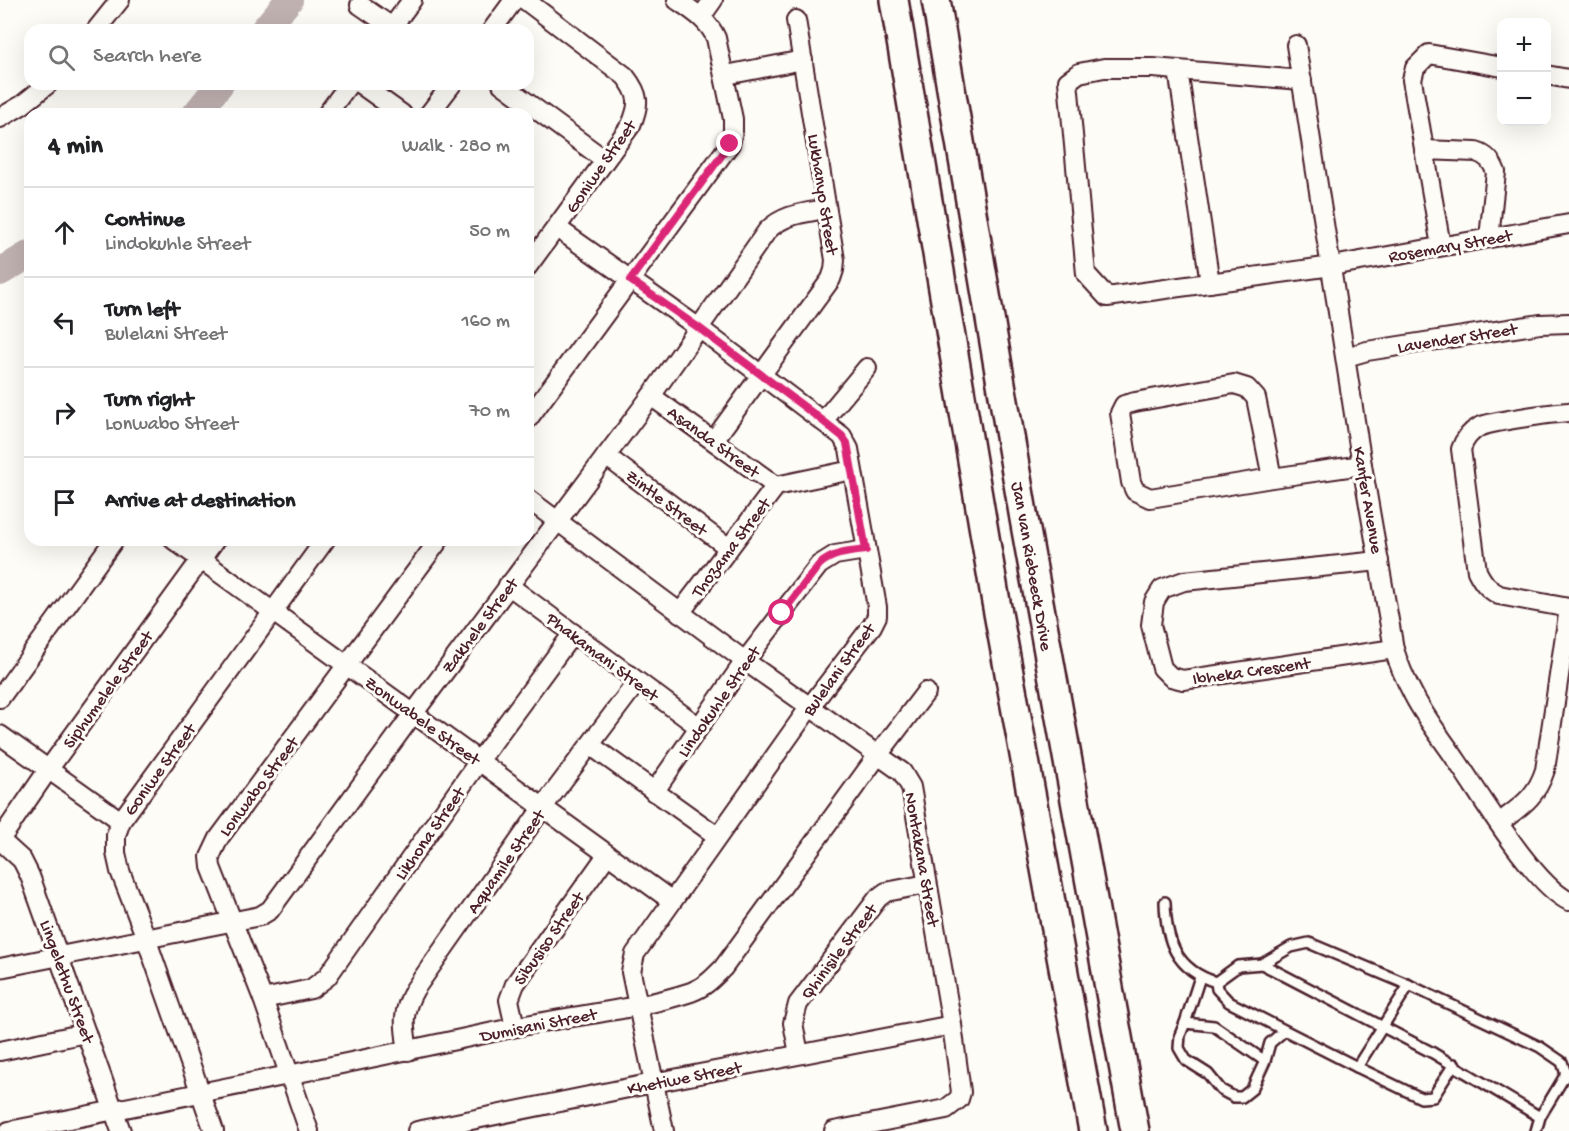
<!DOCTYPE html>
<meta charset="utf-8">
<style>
:root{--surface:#fff;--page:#f2f2f2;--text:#202124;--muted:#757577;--line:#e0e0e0}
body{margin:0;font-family:"Gochi Hand",sans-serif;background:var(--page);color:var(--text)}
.controls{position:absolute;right:18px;top:18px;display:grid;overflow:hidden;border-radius:12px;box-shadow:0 6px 24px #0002}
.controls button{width:54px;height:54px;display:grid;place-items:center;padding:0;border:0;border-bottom:2px solid var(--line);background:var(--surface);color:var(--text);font:30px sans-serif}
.stop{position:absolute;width:18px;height:18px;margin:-14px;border:4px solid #db2777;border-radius:50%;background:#fff}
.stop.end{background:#db2777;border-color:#fff;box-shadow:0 2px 6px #0008}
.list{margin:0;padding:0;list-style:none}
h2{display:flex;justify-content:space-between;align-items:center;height:78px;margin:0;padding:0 24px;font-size:26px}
h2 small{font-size:20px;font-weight:400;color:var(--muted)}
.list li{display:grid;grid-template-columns:39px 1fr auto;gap:18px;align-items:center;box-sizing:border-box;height:90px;padding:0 24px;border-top:2px solid var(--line)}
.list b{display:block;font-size:22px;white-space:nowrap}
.list p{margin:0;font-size:20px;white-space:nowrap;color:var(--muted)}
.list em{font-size:20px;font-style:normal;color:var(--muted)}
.icon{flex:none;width:33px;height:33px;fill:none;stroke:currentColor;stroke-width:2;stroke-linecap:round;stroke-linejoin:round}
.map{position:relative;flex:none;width:1569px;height:1131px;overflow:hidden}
.search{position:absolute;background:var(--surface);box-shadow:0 6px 24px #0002;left:24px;top:24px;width:510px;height:66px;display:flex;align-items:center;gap:15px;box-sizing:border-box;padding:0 21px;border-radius:18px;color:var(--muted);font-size:22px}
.panel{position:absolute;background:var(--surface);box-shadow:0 6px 24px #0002;left:24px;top:108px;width:510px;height:438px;border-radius:18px}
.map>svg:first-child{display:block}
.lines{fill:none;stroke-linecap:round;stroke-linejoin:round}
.river{stroke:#c0b1b1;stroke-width:28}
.lane-casing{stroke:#4a1f2b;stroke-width:14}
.street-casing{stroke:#4a1f2b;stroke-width:22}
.secondary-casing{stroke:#4a1f2b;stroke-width:32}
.lane{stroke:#fdfcf7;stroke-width:9}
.street{stroke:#fdfcf7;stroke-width:18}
.secondary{stroke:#fdfcf7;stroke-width:27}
.route{stroke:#db2777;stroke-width:8}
.labels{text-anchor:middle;stroke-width:6;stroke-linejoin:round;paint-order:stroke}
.street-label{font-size:18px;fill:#4a1f2b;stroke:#fdfcf7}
</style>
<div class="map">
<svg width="1569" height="1131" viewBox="0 0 1569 1131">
<rect width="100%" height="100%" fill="#fdfcf7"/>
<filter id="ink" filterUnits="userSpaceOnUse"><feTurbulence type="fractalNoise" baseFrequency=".0167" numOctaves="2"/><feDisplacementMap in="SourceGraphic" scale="12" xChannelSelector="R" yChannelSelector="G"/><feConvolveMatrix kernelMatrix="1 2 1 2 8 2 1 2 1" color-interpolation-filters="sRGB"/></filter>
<g filter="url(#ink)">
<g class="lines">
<g class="river">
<polyline points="264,30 289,0"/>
<polyline points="196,114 220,84"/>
<polyline points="0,272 30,254"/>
</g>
<g class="lane-casing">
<g id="lane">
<path d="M1165 902C1166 941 1176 970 1216 982"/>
<polyline points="1262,964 1238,966 1216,982 1217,989 1229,1002 1357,1067 1409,985"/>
<polyline points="1185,1023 1200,977"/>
<polyline points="1265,1061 1214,1026 1185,1023 1180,1035 1179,1048 1186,1060 1208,1074 1221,1090 1234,1097 1242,1097 1252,1089 1265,1061 1270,1043 1284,1031"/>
<polyline points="1357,1067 1421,1098 1433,1097 1454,1064"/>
<polyline points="1536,1131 1540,1117 1566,1074 1562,1062 1540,1047 1409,985 1309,943 1291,947 1262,964 1433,1053 1540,1117"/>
</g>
</g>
<g class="street-casing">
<g id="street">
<path d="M525 0 625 76C640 95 640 104 631 125L528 266"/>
<polyline points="360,5 392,27"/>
<polyline points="701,17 713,0"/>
<polyline points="96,30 120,0"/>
<polyline points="390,30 412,0"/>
<polyline points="492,30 514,0"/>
<path d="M1296 45 1362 465 1394 649C1399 666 1406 681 1414 696 1426 719 1443 740 1457 761 1481 796 1534 885 1569 901"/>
<polyline points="1178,70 1210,283"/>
<polyline points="726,75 803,60"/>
<polyline points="1546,75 1569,79"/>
<polyline points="1302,80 1153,68 1104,68 1079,73 1068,81 1086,274 1107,297 1332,266 1569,224"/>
<polyline points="360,84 402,114"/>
<polyline points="502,84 605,160"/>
<polyline points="327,114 349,84"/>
<polyline points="429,114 452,84"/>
<polyline points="0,118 22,105 48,84"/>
<path d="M1424 150 1476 152C1487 155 1492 162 1496 172L1489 238"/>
<polyline points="557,228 699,328 842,436 849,449 877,607 877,616 872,626 809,708 635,954 631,972 664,1131"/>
<polyline points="1441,246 1412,80 1415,68 1429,54 1502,67"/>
<polyline points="1346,357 1367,351 1540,324 1569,323"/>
<polyline points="651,396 776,486"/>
<path d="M1569 412C1553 413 1492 421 1479 427 1470 432 1464 440 1461 449L1477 571C1483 583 1488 589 1499 595L1569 608"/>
<path d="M528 419 730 144 733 131V119L716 38C708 20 693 11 677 0"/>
<polyline points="823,421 867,368"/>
<polyline points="714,440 831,279 834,270 835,260 796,20"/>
<polyline points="606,456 729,548"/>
<polyline points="1272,478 1256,398 1247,388 1234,384 1135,402 1124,405 1120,413 1131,482 1135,491 1150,498 1272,478 1362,465"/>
<polyline points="528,499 745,661 902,772 911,787 952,1025 961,1092 959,1099 946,1109 834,1131"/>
<polyline points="174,540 672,901"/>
<polyline points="1379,561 1184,581 1162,589 1154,602 1151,625 1162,668 1171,677 1183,680 1394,649"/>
<polyline points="508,585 699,727"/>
<polyline points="680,613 776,486 852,470"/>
<polyline points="0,698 114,540"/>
<polyline points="0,735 121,821"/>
<polyline points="590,745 717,836"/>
<polyline points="654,792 745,661 819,565 835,555 866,550"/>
<path d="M1499 823C1521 806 1536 798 1545 770L1569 608"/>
<path d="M0 968 260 916 270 910 413 714 651 396 767 231C783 214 805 213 826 209"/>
<polyline points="263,999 311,989 327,977 479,761 573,633"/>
<polyline points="515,1027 509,1000 515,984 607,855"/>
<polyline points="0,1051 86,1033"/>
<path d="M408 1051C404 1026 401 1013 415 989L543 807 637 682"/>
<polyline points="799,1054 793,1023 798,1004 878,898 886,892 927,884"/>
<path d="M9 1131C177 1098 345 1064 512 1028 571 1015 634 1011 691 992 705 987 713 978 723 968L878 755 926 692"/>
<polyline points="121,1131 30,876 22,860 0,840 48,770 215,540"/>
<polyline points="214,1131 146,938 120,871 116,853 116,835 121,821 325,540"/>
<polyline points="309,1131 263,999 211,867 210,857 219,838 439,540"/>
<polyline points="417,1131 653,1083 952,1025"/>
</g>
</g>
<g class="secondary-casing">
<g id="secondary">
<polyline points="894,0 996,602 1093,1131"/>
<polyline points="936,0 1024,519 1135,1131"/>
</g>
</g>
<use href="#lane" class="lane"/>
<use href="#street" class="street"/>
<use href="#secondary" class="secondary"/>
</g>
</g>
<g class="lines" filter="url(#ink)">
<path class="route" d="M730 144 630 280 699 328 823 421 842 436 847 443 866 550C849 552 832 553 819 565L782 613"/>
</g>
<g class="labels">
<g class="street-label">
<text transform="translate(600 166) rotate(-55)" y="6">Goniwe Street</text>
<text transform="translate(824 194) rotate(81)" y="6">Lukhanyo Street</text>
<text transform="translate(1450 245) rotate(-10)" y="6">Rosemary Street</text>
<text transform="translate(1457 337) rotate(-9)" y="6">Lavender Street</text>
<text transform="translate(714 441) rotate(36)" y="6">Asanda Street</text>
<text transform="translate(1369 500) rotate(80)" y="6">Kanfer Avenue</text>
<text transform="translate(667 502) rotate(37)" y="6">Zintle Street</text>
<text transform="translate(730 547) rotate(-53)" y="6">Thozama Street</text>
<text transform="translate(1033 566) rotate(80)" y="6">Jan van Riebeeck Drive</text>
<text transform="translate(479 625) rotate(-53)" y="6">Zakhele Street</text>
<text transform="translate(603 656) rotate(37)" y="6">Phakamani Street</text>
<text transform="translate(838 669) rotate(-54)" y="6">Bulelani Street</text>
<text transform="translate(1251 670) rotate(-8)" y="6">Ibheka Crescent</text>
<text transform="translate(107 689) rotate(-54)" y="6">Siphumelele Street</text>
<text transform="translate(718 701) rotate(-55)" y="6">Lindokuhle Street</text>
<text transform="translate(423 720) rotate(36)" y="6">Zonwabele Street</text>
<text transform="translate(159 769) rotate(-54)" y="6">Goniwe Street</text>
<text transform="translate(258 786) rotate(-53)" y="6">Lonwabo Street</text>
<text transform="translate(429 833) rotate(-55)" y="6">Likhona Street</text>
<text transform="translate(923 859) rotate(80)" y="6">Nontakana Street</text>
<text transform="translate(505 861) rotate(-55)" y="6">Aquamile Street</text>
<text transform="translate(548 938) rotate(-55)" y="6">Sibusiso Street</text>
<text transform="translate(838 951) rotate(-53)" y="6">Qhinisile Street</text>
<text transform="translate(68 981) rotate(70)" y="6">Lingelethu Street</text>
<text transform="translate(538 1024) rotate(-11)" y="6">Dumisani Street</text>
<text transform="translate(684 1077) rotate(-11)" y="6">Khetiwe Street</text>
</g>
</g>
</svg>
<div class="controls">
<button>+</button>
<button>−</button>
</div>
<div class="stop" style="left:782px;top:613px"></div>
<div class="stop end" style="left:730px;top:144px"></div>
<div class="search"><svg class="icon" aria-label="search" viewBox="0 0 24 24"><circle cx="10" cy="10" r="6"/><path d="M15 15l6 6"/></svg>Search here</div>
<section class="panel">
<h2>4 min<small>Walk · 280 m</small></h2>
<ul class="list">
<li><svg class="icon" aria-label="ahead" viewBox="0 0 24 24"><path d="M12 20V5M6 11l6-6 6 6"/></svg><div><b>Continue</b><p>Lindokuhle Street</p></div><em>50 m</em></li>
<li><svg class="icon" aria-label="left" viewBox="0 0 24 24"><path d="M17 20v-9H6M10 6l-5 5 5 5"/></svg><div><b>Turn left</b><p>Bulelani Street</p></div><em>160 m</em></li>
<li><svg class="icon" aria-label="right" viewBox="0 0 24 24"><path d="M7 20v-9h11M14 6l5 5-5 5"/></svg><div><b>Turn right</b><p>Lonwabo Street</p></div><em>70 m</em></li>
<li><svg class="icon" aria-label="arrive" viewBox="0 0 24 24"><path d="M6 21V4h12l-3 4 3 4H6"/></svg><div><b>Arrive at destination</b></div></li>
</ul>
</section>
</div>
